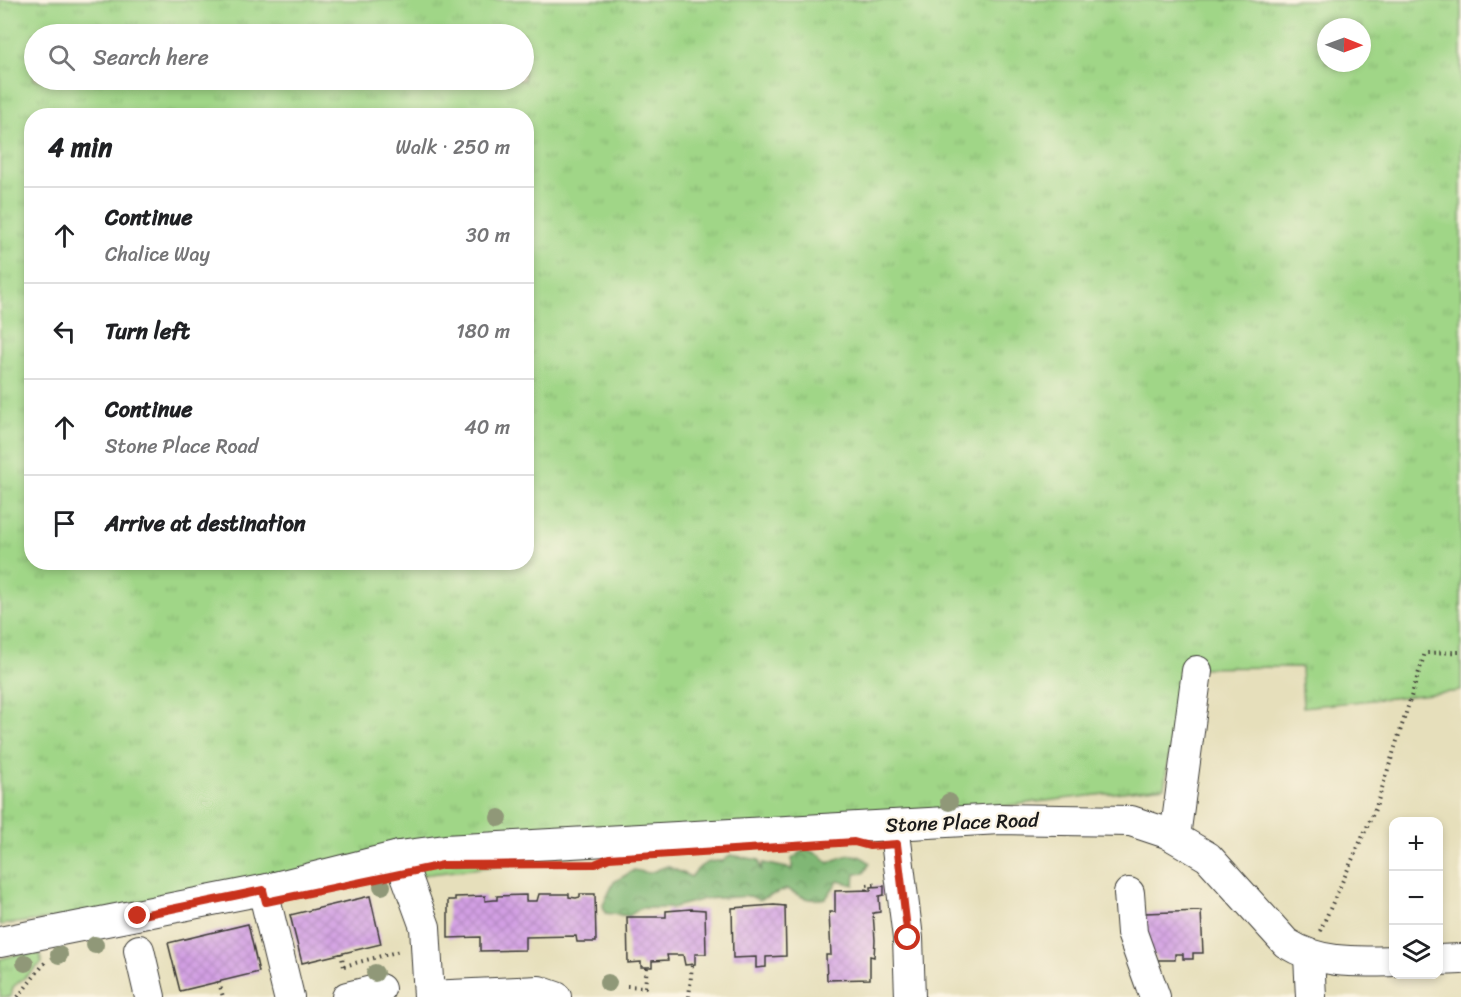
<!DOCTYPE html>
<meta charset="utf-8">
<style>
:root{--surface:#fff;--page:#f2f2f2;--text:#202124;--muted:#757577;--line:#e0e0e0}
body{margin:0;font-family:Sriracha,sans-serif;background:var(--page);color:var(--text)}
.controls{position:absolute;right:18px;bottom:18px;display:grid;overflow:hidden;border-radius:12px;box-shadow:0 3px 9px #0003}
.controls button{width:54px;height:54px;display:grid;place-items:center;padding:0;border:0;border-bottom:2px solid var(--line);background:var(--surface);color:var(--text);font:30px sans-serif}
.compass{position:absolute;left:1317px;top:18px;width:54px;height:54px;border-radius:50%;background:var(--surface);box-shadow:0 3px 9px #0003;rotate:91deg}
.stop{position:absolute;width:18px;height:18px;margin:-14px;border:4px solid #c8321e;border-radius:50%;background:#fff}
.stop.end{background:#c8321e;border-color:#fff;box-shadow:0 2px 6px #0008}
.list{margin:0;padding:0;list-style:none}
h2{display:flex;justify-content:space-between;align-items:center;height:78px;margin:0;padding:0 24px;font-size:26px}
h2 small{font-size:20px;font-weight:400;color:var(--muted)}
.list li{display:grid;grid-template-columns:39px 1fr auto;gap:18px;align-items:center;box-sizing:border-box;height:96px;padding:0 24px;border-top:2px solid var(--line)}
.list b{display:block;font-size:22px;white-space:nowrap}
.list p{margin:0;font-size:20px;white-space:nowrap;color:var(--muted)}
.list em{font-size:20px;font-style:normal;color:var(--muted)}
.icon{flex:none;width:33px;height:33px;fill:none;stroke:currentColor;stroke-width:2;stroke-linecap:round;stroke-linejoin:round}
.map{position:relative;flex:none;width:1461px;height:997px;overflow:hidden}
.search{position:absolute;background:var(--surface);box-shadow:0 3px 9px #0003;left:24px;top:24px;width:510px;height:66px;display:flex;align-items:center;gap:15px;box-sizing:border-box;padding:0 21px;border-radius:33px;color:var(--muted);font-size:22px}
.panel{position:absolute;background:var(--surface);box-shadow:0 3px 9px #0003;left:24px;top:108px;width:510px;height:462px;border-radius:24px}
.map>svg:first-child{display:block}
.grass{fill:url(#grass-tufts);stroke:#5e7952;stroke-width:1.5;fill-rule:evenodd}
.forest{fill:url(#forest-crowns);stroke:#4e6a48;stroke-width:1.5}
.building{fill:url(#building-cross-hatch)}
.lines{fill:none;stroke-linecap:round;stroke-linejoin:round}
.minor-casing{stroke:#3a3934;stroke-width:32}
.path{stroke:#3a3934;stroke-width:4;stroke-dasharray:1.5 4.5;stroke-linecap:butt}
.minor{stroke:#fff;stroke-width:30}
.tree{fill:#909878}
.route{stroke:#c8321e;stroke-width:8}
.labels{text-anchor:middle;stroke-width:4.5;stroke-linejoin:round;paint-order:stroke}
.street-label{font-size:20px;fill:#1c1c1c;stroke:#fcf5e5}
</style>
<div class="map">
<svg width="1461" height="997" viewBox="0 0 1461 997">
<defs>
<pattern id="grass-tufts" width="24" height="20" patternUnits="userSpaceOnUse" patternTransform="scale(1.5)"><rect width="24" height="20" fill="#a0d687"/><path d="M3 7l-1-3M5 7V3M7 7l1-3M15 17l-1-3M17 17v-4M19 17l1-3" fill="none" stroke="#89b774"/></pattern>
<pattern id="forest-crowns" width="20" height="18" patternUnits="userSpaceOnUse" patternTransform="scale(1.5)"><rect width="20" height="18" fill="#80b774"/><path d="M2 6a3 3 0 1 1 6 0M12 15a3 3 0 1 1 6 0" fill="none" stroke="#68945e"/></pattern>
<pattern id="building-cross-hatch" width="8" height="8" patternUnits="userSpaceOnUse" patternTransform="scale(1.5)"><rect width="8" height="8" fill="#d29fe3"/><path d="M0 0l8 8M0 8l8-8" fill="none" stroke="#b488c2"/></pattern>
</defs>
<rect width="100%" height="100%" fill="#fcf5e5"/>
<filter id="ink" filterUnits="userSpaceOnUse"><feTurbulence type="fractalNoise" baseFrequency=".0167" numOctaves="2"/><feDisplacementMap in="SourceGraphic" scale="12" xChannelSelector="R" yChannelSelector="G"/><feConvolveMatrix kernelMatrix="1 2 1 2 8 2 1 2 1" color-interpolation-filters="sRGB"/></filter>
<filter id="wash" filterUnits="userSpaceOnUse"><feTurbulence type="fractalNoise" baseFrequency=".008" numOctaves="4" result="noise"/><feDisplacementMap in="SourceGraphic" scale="24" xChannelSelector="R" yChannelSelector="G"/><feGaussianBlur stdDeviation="1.35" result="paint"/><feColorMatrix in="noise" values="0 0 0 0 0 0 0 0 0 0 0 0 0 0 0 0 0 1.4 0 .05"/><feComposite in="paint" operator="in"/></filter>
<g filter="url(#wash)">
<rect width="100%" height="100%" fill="#e6dfbb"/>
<g class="grass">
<path d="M0 0H1461V691L1303 707 1301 667 1183 668 1164 787 0 925ZM1326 27H1362V63H1326ZM34 34H524V80H34ZM32 116H526V562H32Z"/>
<polygon points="38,949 42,963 13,987 11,997 0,997 0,959"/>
</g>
<path class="forest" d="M805 849 820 855 829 863C845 854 856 851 870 863L864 873 855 874 854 885 838 881 826 898C808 902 802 897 787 889L759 900 750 896 704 899 671 908H641L629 916 605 913 603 905 614 882 634 870 649 873 667 866 691 877C700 865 707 860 723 861L730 855 759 860 761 870 763 863 792 869V859Z"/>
<g id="blocks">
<g class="building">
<polygon points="884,886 884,895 879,896 880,912 873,913 875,940 874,957 870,956 870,979 827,980 826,955 831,955 829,912 835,912 835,891 871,890 871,887"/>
<polygon points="539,894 569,894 569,897 576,898 580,897 580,894 595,894 596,942 577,942 576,936 525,937 525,950 480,951 480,937 448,938 448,900 455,900 455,897 485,896 485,901 494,900 497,900 497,896 526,895 526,901 537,901"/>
<polygon points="370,896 381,944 302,963 290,915"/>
<polygon points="774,905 785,906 786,956 766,957 766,967 756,968 756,957 733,958 732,908"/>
<polygon points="691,909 705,910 706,954 695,954 695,964 685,965 683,955 667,955 668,960 652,961 652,967 641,967 641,962 628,963 627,917 666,917 666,911"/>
<polygon points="1201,911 1203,953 1193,953 1193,959 1183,959 1183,954 1175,954 1175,960 1157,960 1156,955 1146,955 1145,913"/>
<polygon points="248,924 259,972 180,991 168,943"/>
</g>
</g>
</g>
<g filter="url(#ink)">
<use href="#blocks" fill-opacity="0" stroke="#3a3934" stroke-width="1.5"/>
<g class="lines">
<g class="minor-casing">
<g id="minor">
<polyline points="894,825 908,938 910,997"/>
<polyline points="1175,837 1197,671"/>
<polyline points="399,856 425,927 429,997"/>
<polyline points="263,890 289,997"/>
<polyline points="1129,893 1132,933 1155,997"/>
<path d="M0 942 263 890 399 856 445 850 1000 819 1131 821 1167 833 1208 857 1286 943C1319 964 1355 962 1394 961"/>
<polyline points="139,950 150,997"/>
<polyline points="1309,956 1311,997"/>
<polyline points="1438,960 1461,959"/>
<polyline points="429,996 539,991 556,997"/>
<polyline points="347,997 380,989"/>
</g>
</g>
<g class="path">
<polyline points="866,890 866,885 877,884"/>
<polyline points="1320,931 1376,807 1425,653 1461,652"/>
<polyline points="341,953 344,967"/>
<polyline points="344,966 400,951"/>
<polyline points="219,982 223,997"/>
<polyline points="627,986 645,987 647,967"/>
<polyline points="18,997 47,960"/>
<polyline points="689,997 692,965"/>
</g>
<use href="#minor" class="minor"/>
</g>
<g class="tree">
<circle cx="949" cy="802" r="9"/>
<circle cx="499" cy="818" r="9"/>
<circle cx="382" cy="886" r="9"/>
<circle cx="95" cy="945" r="9"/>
<circle cx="59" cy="955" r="9"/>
<circle cx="25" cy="963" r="9"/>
<circle cx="375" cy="973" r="9"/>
<circle cx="608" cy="983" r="9"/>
</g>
</g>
<g class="lines" filter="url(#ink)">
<polyline class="route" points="138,916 263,890 266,902 443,865 595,864 609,858 854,842 869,846 897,844 908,938"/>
</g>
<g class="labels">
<g class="street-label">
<text transform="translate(962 822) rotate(-2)" y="7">Stone Place Road</text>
</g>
</g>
</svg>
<div class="controls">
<button>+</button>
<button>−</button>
<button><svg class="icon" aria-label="layers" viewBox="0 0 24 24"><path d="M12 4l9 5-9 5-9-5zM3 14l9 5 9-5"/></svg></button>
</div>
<svg class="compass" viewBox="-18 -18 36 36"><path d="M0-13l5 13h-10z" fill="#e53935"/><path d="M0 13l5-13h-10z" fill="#757577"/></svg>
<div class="stop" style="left:908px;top:938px"></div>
<div class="stop end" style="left:138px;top:916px"></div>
<div class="search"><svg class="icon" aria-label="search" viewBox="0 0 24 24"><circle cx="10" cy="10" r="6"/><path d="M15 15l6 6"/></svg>Search here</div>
<section class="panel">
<h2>4 min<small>Walk · 250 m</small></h2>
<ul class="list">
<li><svg class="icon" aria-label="ahead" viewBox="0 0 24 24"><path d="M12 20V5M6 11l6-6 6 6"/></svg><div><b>Continue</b><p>Chalice Way</p></div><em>30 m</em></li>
<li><svg class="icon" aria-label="left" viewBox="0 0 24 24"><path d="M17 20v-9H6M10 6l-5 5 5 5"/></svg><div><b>Turn left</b></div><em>180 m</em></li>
<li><svg class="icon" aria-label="ahead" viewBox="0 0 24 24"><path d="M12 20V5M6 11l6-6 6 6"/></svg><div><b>Continue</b><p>Stone Place Road</p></div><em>40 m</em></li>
<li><svg class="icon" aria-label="arrive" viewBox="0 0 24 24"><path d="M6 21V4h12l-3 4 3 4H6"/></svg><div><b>Arrive at destination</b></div></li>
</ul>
</section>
</div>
